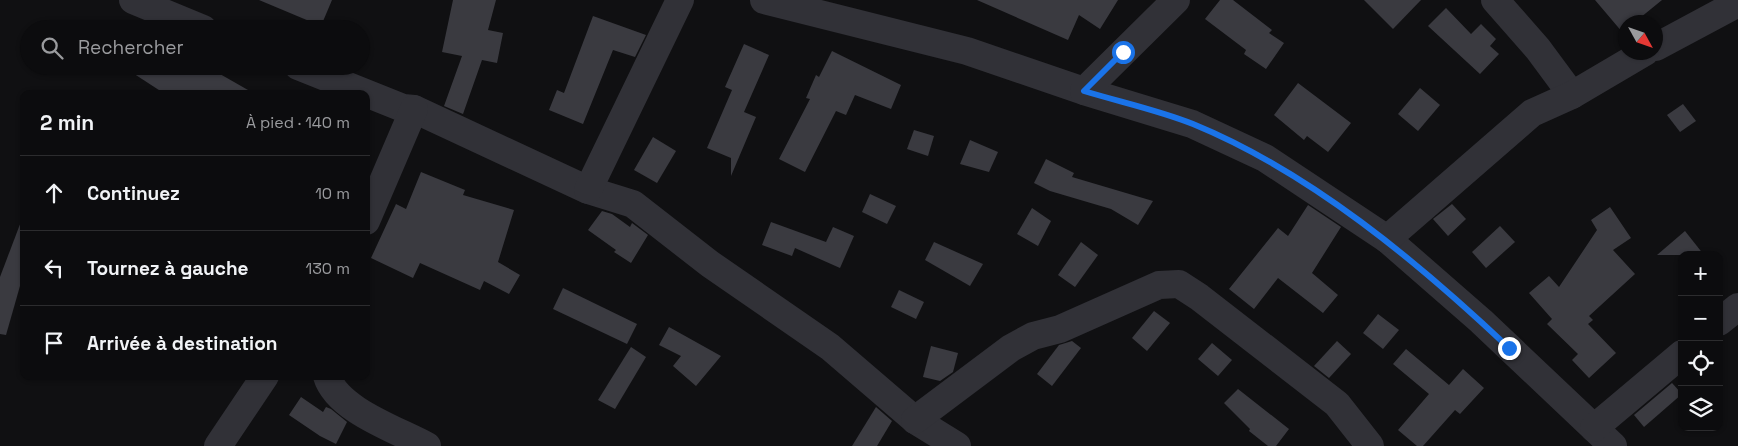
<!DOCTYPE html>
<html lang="fr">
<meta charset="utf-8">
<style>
:root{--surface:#0c0c0e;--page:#151517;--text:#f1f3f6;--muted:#9a9b9e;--line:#2c2c2e}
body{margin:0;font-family:"Space Grotesk",sans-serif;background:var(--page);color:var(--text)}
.controls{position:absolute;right:15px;bottom:15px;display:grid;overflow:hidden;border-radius:10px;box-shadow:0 1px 4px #0004}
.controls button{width:45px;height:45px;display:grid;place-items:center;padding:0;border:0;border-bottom:1px solid var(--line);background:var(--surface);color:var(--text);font:25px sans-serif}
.compass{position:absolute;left:1618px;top:15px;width:45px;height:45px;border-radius:50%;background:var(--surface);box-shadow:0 1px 4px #0004;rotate:130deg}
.stop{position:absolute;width:15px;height:15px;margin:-11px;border:4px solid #1a73e8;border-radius:50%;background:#fff}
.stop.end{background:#1a73e8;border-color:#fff;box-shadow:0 1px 5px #0008}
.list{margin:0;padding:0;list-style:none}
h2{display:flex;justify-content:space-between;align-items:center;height:65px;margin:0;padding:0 20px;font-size:21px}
h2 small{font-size:16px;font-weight:400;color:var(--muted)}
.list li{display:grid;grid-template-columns:32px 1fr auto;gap:15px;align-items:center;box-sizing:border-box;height:75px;padding:0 20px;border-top:1px solid var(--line)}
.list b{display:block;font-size:19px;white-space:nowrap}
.list em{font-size:16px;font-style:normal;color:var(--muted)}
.icon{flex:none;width:28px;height:28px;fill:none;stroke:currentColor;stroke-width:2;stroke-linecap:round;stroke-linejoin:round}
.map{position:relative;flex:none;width:1738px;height:446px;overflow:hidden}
.search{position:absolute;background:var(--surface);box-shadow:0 1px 4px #0004;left:20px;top:20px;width:350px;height:55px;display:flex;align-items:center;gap:12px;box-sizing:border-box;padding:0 18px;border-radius:28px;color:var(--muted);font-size:19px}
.panel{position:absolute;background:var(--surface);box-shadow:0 1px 4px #0004;left:20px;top:90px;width:350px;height:290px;border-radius:10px}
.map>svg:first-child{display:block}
.building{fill:#3a3a40}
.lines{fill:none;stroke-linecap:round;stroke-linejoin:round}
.street{stroke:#313137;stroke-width:28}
.route{stroke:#1a73e8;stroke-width:6}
</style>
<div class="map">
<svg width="1738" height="446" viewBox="0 0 1738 446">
<rect width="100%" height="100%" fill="#101012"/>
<g class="building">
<polygon points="259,0 332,0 321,26"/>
<polygon points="453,0 496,0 488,30 503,33 497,63 482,60 463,114 444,106 462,56 442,52"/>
<polygon points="977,0 1118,0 1100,29 1079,15 1068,40"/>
<polygon points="1220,0 1233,0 1272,30 1269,33 1284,43 1266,69 1244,54 1246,50 1205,19"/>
<polygon points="1364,0 1421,0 1393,29"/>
<polygon points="1595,0 1662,0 1635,22 1626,22 1626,31 1623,33"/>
<polygon points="1446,8 1471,34 1481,24 1496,39 1490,46 1499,54 1480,74 1428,26"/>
<polygon points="593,16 646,35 635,57 613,50 583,124 549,110 557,90 564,93"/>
<polygon points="744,44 769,55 744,112 756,117 731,176 731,158 707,148 732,90 725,87"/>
<polygon points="832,51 901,85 891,109 855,95 846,115 836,111 805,172 779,159 810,99 806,98 816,75 819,77"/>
<polygon points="122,66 206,66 255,94 165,94"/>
<polygon points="1298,83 1351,123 1328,152 1307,136 1304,140 1274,115"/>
<polygon points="1420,88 1440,105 1418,131 1398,114"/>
<polygon points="1683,104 1696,121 1680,132 1667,115"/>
<polygon points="914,130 934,136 928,156 907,149"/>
<polygon points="653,137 676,151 657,183 634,170"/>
<polygon points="970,140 998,152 989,172 960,164"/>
<polygon points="1046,159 1074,173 1072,177 1153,201 1138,225 1111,209 1050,191 1034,183"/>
<polygon points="421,172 465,190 463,195 514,210 498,262 520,275 509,294 484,281 480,290 420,263 413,278 371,258 396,204 406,209"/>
<polygon points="870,194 896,206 887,224 862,212"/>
<polygon points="1452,204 1466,219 1448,236 1433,219"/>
<polygon points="1308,205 1341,227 1312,273 1338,295 1323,313 1278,278 1254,309 1229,289 1278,228 1288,236"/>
<polygon points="1610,207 1631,238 1613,250 1635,274 1589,316 1593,320 1588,324 1616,353 1589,378 1572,360 1578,354 1547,324 1552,319 1529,293 1549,276 1559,287 1597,230 1591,220"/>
<polygon points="1032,208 1051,221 1038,246 1017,234"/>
<polygon points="602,211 612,214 630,227 632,223 648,235 631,263 614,252 616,250 588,230"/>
<polygon points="22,219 24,219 24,272 6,335 0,334 0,277"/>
<polygon points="771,222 826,242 833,227 854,236 840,268 795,248 792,256 762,245"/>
<polygon points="1500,226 1515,242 1486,268 1472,252"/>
<polygon points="1685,231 1704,255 1657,255"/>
<polygon points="934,242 983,264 970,286 925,260"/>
<polygon points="1081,242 1098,255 1075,287 1058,275"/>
<polygon points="563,288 637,324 627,344 553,309"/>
<polygon points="899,290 924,302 916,319 891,307"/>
<polygon points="1154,311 1170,323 1147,351 1132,338"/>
<polygon points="1378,314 1399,330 1383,349 1363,333"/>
<polygon points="669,327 721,356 696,386 673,366 681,356 659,345"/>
<polygon points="1072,341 1081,348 1052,386 1037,374 1059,345"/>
<polygon points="1337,341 1351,354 1329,378 1314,366"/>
<polygon points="1212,343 1232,360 1218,376 1198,359"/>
<polygon points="931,346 958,353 953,372 940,381 923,377"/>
<polygon points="631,347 646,357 615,409 598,400"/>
<polygon points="1406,349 1449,385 1463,369 1484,388 1460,414 1455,410 1423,446 1417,446 1398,430 1429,394 1393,364"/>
<polygon points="1672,383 1682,394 1644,427 1634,415"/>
<polygon points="1238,389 1289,429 1276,446 1268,446 1249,431 1250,429 1224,403"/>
<polygon points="301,397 323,412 326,407 331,409 347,422 336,444 320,436 289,415"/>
<polygon points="876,407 892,421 877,446 852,446"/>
</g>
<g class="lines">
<g class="street">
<polyline points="133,0 203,29"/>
<polyline points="764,0 967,51 1084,91 1192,124 1265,158 1387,239 1481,321 1613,446"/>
<polyline points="1495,0 1538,49 1572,95"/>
<polyline points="1656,47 1738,3"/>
<polyline points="298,66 403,108 414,109 588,190 633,204 710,264 830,347 915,420 957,446"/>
<polyline points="1084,91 1176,0"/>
<polyline points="588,190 680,0"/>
<polyline points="366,221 414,109"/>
<polyline points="1387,239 1532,113 1572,95 1645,52"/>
<polyline points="1719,322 1738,307"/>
<path d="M327 376C337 410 398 430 427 446"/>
<polyline points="915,420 1011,348 1033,336 1060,329 1159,285 1179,284 1199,297 1337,404 1370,446"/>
<polyline points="1594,428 1682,354"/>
<polyline points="218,446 265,376"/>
</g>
</g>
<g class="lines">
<path class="route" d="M1123 52 1084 91C1120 102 1158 110 1193 124 1310 172 1418 262 1509 348"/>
</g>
</svg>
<div class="controls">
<button>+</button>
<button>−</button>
<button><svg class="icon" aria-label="locate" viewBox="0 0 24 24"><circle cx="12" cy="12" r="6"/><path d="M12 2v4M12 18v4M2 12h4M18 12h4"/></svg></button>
<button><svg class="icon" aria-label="layers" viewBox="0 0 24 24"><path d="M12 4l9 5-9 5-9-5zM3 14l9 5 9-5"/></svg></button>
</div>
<svg class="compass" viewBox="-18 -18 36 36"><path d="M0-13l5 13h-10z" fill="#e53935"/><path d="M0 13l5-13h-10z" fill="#9a9b9e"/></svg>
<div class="stop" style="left:1123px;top:52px"></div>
<div class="stop end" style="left:1509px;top:348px"></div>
<div class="search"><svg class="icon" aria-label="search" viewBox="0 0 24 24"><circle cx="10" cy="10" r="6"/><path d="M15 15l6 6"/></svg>Rechercher</div>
<section class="panel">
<h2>2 min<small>À pied · 140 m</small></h2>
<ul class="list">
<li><svg class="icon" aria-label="ahead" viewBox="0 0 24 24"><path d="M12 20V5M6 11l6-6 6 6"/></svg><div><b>Continuez</b></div><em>10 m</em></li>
<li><svg class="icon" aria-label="left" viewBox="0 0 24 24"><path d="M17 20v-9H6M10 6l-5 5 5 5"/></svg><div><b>Tournez à gauche</b></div><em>130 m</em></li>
<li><svg class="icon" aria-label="arrive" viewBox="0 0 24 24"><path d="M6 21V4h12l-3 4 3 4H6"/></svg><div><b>Arrivée à destination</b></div></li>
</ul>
</section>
</div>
